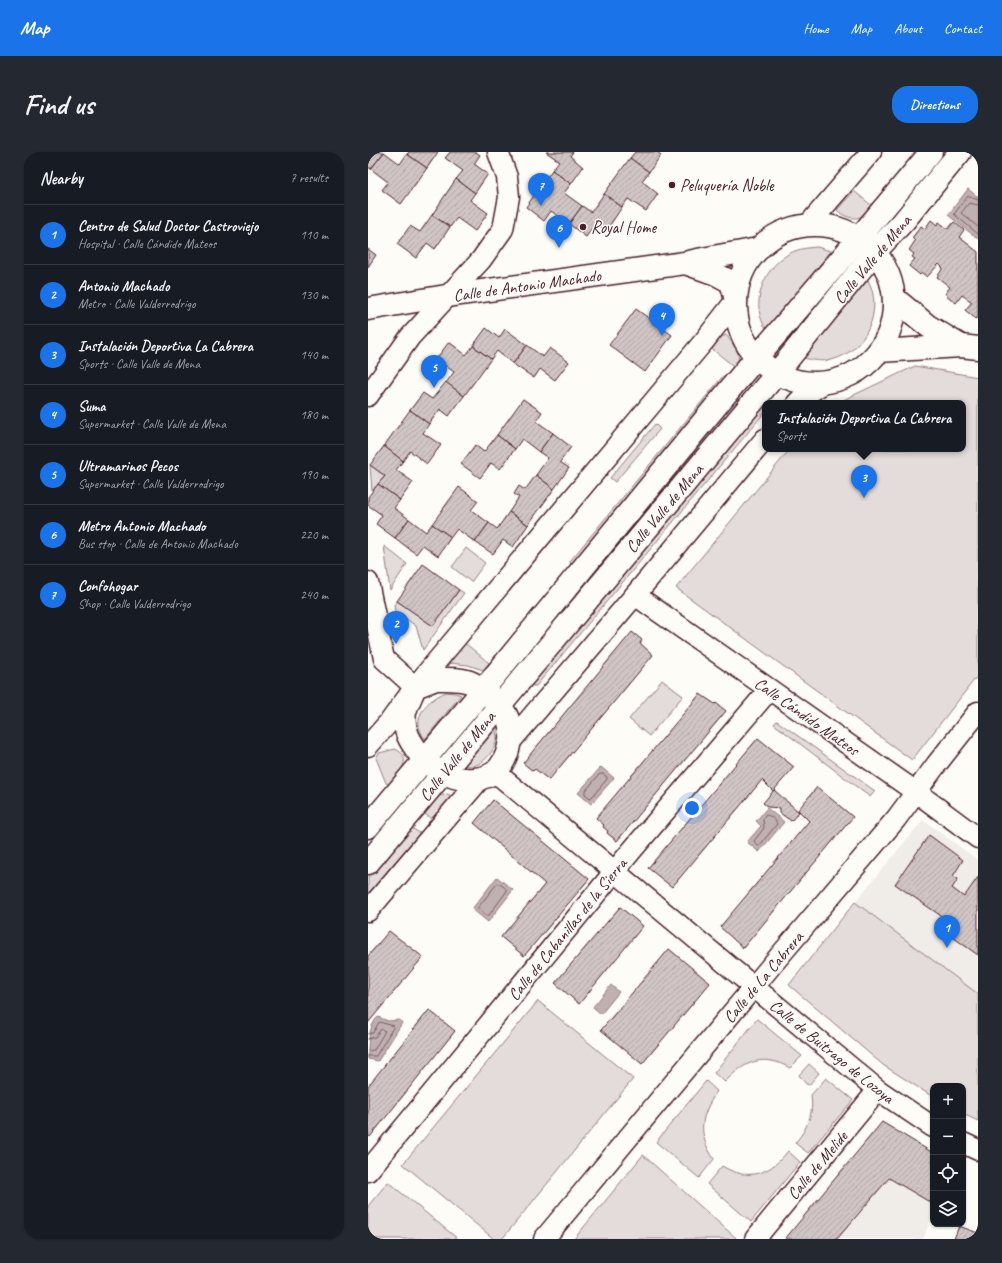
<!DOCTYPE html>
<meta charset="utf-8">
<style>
:root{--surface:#171b24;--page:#242831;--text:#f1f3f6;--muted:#9ea1a6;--line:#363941;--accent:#1a73e8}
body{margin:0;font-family:Caveat,sans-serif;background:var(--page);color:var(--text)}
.controls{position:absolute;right:12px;bottom:12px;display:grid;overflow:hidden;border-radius:8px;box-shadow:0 1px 3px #0004}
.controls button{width:36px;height:36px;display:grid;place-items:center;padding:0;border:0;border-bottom:1px solid var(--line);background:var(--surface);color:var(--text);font:20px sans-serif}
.you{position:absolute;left:324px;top:656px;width:14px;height:14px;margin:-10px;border:3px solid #fff;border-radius:50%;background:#1a73e8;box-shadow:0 0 0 6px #1a73e833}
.badge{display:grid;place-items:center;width:26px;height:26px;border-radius:50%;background:var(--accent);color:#fff;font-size:13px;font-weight:700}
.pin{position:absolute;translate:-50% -33px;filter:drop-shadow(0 1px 2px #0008)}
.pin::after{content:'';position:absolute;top:21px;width:14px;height:12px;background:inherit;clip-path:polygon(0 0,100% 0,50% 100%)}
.popup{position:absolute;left:394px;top:248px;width:204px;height:52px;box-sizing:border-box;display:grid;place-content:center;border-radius:8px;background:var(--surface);filter:drop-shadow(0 1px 3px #0005);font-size:13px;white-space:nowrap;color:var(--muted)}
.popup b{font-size:15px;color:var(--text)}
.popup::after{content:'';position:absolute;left:50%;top:100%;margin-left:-8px;border:8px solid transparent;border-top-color:var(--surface)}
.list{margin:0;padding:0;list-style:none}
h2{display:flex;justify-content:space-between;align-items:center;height:52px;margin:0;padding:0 16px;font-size:17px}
h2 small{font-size:13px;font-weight:400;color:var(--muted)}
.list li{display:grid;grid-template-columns:26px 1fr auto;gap:12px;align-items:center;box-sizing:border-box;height:60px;padding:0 16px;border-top:1px solid var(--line)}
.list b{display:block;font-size:15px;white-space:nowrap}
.list p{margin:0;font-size:13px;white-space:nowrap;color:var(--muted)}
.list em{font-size:13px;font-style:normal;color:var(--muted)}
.icon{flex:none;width:22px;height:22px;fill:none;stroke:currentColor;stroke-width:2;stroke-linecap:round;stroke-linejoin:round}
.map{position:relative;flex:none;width:610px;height:1087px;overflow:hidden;border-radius:16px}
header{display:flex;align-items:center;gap:24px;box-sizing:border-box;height:56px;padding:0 20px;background:var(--accent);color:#fff}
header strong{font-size:19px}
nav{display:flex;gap:22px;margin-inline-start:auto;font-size:14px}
.intro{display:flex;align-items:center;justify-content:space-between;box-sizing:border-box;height:96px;padding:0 24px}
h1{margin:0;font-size:28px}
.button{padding:10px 18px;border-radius:16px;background:var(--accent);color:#fff;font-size:14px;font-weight:700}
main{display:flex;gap:24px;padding:0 24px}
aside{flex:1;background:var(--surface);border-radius:16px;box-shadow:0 1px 3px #0004}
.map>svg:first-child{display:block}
.built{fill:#f0ece8}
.green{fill:#e3dcda;stroke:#967e82}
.water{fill:#c0b1b1;stroke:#91777b}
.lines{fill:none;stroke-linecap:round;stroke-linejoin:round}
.shore{stroke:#795961;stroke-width:1}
.building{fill:url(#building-hatch);stroke:#4a1f2b}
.minor-casing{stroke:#4a1f2b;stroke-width:23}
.tertiary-casing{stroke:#4a1f2b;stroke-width:25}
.secondary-casing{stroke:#4a1f2b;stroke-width:25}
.minor{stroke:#fdfcf7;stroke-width:20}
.tertiary{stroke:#fdfcf7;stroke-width:22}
.secondary{stroke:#fdfcf7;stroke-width:22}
.poi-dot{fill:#4a1f2b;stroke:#fdfcf7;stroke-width:1.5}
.labels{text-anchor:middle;stroke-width:3;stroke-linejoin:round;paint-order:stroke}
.poi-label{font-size:17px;fill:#4a1f2b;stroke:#fdfcf7;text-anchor:start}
.street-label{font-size:17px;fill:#4a1f2b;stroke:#fdfcf7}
</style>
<header>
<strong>Map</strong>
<nav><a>Home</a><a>Map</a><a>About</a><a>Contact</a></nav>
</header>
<div class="intro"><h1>Find us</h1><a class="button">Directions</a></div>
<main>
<aside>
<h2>Nearby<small>7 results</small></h2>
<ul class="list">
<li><span class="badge">1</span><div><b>Centro de Salud Doctor Castroviejo</b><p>Hospital · Calle Cándido Mateos</p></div><em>110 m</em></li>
<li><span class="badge">2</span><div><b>Antonio Machado</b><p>Metro · Calle Valderrodrigo</p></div><em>130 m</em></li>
<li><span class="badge">3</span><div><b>Instalación Deportiva La Cabrera</b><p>Sports · Calle Valle de Mena</p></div><em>140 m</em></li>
<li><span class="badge">4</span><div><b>Suma</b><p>Supermarket · Calle Valle de Mena</p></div><em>180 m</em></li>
<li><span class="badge">5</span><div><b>Ultramarinos Pecos</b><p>Supermarket · Calle Valderrodrigo</p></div><em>190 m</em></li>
<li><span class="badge">6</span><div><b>Metro Antonio Machado</b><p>Bus stop · Calle de Antonio Machado</p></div><em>220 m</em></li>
<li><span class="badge">7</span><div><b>Confohogar</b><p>Shop · Calle Valderrodrigo</p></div><em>240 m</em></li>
</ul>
</aside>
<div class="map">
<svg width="610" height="1087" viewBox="0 0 610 1087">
<defs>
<pattern id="building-hatch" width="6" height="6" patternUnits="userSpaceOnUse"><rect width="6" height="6" fill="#d0c5c4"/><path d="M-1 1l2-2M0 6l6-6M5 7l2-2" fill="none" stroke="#b4a9a9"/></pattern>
</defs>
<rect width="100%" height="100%" fill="#fdfcf7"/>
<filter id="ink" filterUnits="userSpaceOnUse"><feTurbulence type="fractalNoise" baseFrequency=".025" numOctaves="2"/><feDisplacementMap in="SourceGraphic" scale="8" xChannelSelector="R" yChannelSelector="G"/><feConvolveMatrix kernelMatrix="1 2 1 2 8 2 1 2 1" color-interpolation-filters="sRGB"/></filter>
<g filter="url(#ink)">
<g class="built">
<polygon points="555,668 610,708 610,842 487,750"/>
<polygon points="521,1026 565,1052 565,1062 555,1087 469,1087"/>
</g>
<g class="green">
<path d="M486 39 503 53C500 57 497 61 494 64 487 69 474 64 469 58Z"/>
<path d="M449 95 463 99 399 178C381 154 395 117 419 103 428 97 438 96 449 95Z"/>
<path d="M500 128C516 158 498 200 463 208 454 210 445 208 435 206Z"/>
<path d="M358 183C366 193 375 203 368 216L344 197 353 185Z"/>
<polygon points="547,214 610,225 610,523 544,608 308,436 422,297 595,297 595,251 469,251"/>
<polygon points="360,223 203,414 202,409 355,224"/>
<polygon points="395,252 397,255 397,260 168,534 165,534 160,531"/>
<polygon points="287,272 292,277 247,330 242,326"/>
<polygon points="2,313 17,324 4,339"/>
<polygon points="16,394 39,412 22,438"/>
<polygon points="98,396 117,411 103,430 84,415"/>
<polygon points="91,438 96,441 55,498 48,474 27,459 26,453 29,449 65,474"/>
<polygon points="97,491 121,511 115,518 100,513 81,511"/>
<polygon points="294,528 315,544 281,584 261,567"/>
<path d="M78 540 87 541 93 543 57 587C41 566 59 548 78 540Z"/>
<polygon points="409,569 507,639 502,645 406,572"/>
<path d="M126 573C128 578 129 582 129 586 127 601 110 620 95 612Z"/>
<path d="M27 597C47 606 30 621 22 632H20L18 631 8 606 11 601Z"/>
<polygon points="79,642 85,644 65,668 54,660 68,645"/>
<polygon points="42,674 53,683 0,746 0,725"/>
<polygon points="487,750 610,842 610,969 595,962 595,934 565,934 565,945 515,913 421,833"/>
<polygon points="170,849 265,927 134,1087 126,1087 35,1012"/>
<path d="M389 867 434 904 422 916C395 901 377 909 357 930L346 921Z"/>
<polygon points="441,912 451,921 441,933 438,932 431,923"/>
<path d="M458 926 485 948 440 1001 427 991C439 977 446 962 443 943Z"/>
<path d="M338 929 349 939C332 965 329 981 346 1007L331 1026 288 990Z"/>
<path d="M420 999 432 1010 383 1070 339 1032 354 1014C381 1030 402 1022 420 999Z"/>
<polygon points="275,1003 368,1086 368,1087 206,1087"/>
<polygon points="20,1030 90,1087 0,1087 0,1054"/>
</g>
<g class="water">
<polygon points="600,37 610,45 610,87 580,63"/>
<polygon points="233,615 246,626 223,652 210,641"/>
<polygon points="399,656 416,670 391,700 379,690 393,674 388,669"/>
<polygon points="129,725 145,738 120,770 104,757"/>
<polygon points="243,833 251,840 233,862 225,855"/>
<path d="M10 865 20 869 32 868 34 871 10 909 0 907C0 894 0 874 10 865Z"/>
</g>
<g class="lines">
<g class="shore">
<polyline points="610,48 600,44 586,62 610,82"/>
<polyline points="610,53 601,51 593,61 610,75"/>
<polygon points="232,622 235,622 239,625 239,627 224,645 222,646 217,642 217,640"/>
<path d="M398 663C402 663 408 668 409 672L392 693 390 694 386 689 396 676 395 668Z"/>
<path d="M129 732C132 731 138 736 139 739L121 763 118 764 111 758 110 756Z"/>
<polyline points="0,882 5,881 11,870 26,874 8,904 0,904"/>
<polyline points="0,887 7,885 13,877 17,879 6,898 0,899"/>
</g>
</g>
<g class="building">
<polygon points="0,0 16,0 3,17 0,15"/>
<polygon points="16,0 32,12 39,2 59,16 33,52 14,38 20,30 3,17"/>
<polygon points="41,0 70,0 59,16 39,2"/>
<polygon points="82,0 108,0 112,3 106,12 120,22 107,41 88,27 95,19 77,6"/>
<polygon points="178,0 205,0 202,4 215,15 203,32 184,18 191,9"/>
<polygon points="267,0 289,0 293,3 281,20 262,6"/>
<polygon points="262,6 281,20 274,29 290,42 278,59 260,47 254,55 236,42"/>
<polygon points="184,18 203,32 196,41 214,54 201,72 183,59 176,69 158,55"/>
<polygon points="88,27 107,41 102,48 120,61 107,79 89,66 82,75 64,63"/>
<polygon points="236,42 254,55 238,79 228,71 218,85 201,72 214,54 223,60"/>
<polygon points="64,63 82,75 67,97 59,91 48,106 29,92 42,74 52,80"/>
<polygon points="563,68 569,73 571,70 580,77 586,70 596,78 591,85 610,100 610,164 608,167 597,158 604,150 594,143 588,151 577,142 582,135 569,125 575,116 571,112 559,125 554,121 552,123 541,114 547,107 544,105 546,102 541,98 547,89 544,86 553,74 557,77"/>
<polygon points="0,97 8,103 0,115"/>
<polygon points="268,157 304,183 277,220 241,193"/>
<polygon points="118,176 131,186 137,177 159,193 145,212 129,199 123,207 105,194"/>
<polygon points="81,190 98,203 105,194 123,207 96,244 78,231 86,220 68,207"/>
<polygon points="159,193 175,205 182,196 201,210 187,228 172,217 166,226 145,212"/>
<polygon points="78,230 96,244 81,264 72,257 61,272 42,258 55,241 64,247"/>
<polygon points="155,247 174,260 168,269 185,281 171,300 154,287 147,297 129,283"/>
<polygon points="42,258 61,272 55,281 73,293 59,312 42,299 35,309 16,294"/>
<polygon points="185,281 203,295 192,310 201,316 186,337 168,323 180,306 171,300"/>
<polygon points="129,283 147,297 132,317 123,311 112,326 93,312 107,293 116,300"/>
<polygon points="16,294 35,309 28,318 45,330 32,348 10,332 17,324 2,313"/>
<polygon points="168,323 186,337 160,373 141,360 151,345 146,342 151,334 157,338"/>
<polygon points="10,332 32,348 26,356 41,367 27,386 8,372 14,363 0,353 0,345"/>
<polygon points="91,335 110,349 103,358 121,371 107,390 89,377 83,385 64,372"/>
<polygon points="141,360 160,373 145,395 135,388 125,402 107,390 121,371 129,377"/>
<polygon points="41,367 58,380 64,372 83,385 70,404 55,393 48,402 27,386"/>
<polygon points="55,412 91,438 65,474 29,449"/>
<polygon points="264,480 274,488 272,491 285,503 181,628 167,617 165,619 155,611"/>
<polygon points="332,542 347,552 348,551 358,559 249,689 239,681 240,679 235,675 236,673 228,666"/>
<polygon points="390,586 426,615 406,638 405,639 394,628 304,735 280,716"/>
<polygon points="449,635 485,665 375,796 352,775 441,669 430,658"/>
<polygon points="406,638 431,660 423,669 412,661 412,656 400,655 395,651"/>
<polygon points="125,648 221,727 156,804 133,785 177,732 106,671"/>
<polygon points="561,683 595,708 585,724 590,727 584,736 596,745 610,725 610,803 572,776 579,768 527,732"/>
<polygon points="252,755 275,774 211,852 187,831"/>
<polygon points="21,779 55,805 0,871 0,804"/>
<polygon points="301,797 342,831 274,912 233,878"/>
<polygon points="61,858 87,879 2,985 0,983 0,934"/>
<polygon points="514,970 565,1001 565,1052 521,1026 469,1087 417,1087"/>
<polygon points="591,1074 610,1081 610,1087 586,1087"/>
</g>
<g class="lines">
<g class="minor-casing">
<g id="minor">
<polyline points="441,72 503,0"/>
<polyline points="0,244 42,185 113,108 135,77 141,45 139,25 130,0"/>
<polyline points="429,251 436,244 456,231"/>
<polyline points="0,430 16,507 47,535"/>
<polyline points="267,443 548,640 610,686"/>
<polyline points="143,589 267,443 397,287"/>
<polyline points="0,594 23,568 47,535 337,188 368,148"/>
<polyline points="127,620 510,938 565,975"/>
<polyline points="0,759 112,627"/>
<polyline points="595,991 610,998"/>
<polyline points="0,1019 265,697 401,538"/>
<polyline points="176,1087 403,814 528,667 568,613 610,560"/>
<polyline points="387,1087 510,938"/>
</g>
</g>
<g class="tertiary-casing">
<g id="tertiary">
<circle cx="447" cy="152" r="79"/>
<polyline points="317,111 348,122 363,130 368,148"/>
<polyline points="526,146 560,174 593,194"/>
<path d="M0 157 78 144 317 111C341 105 366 102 390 97"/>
<polyline points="511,199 593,194 610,196"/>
</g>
</g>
<g class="secondary-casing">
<g id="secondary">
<path d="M68 527C79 527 93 526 104 531 115 536 136 555 140 567 146 583 140 609 127 620 116 628 98 629 86 625 74 621 61 614 53 604 43 591 34 578 37 560 39 552 44 543 47 535Z"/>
<polyline points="0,675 114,539 376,220 491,86 563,0"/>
<polyline points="0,711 409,221 506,101 535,70 592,0"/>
</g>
</g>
<use href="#minor" class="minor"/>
<use href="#tertiary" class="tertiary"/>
<use href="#secondary" class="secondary"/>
</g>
</g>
<g class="poi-dot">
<circle cx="304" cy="33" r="4"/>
<circle cx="215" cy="75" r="4"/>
</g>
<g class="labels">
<g class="poi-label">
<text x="312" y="39">Peluquería Noble</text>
<text x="223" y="81">Royal Home</text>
</g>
<g class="street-label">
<text transform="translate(504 107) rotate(-50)" y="6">Calle Valle de Mena</text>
<text transform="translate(159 133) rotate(-8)" y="6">Calle de Antonio Machado</text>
<text transform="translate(296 356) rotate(-50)" y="6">Calle Valle de Mena</text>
<text transform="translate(439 564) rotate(35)" y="6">Calle Cándido Mateos</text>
<text transform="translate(89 604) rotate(-51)" y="6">Calle Valle de Mena</text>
<text transform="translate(199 777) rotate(-51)" y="6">Calle de Cabanillas de la Sierra</text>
<text transform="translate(395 825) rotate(-50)" y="6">Calle de La Cabrera</text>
<text transform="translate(464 899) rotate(39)" y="6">Calle de Buitrago de Lozoya</text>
<text transform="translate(449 1013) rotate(-50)" y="6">Calle de Melide</text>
</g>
</g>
</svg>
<div class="controls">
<button>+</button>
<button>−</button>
<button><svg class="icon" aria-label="locate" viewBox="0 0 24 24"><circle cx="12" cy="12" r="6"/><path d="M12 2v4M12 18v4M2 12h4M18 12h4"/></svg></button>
<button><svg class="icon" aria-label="layers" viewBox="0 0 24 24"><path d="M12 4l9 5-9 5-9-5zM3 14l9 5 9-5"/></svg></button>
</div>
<div class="you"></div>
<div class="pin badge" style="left:579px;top:796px">1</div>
<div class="pin badge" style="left:28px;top:492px">2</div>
<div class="pin badge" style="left:496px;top:346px">3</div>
<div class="popup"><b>Instalación Deportiva La Cabrera</b>Sports</div>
<div class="pin badge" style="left:294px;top:184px">4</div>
<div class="pin badge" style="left:66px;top:236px">5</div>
<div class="pin badge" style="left:191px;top:96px">6</div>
<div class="pin badge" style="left:173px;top:54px">7</div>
</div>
</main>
